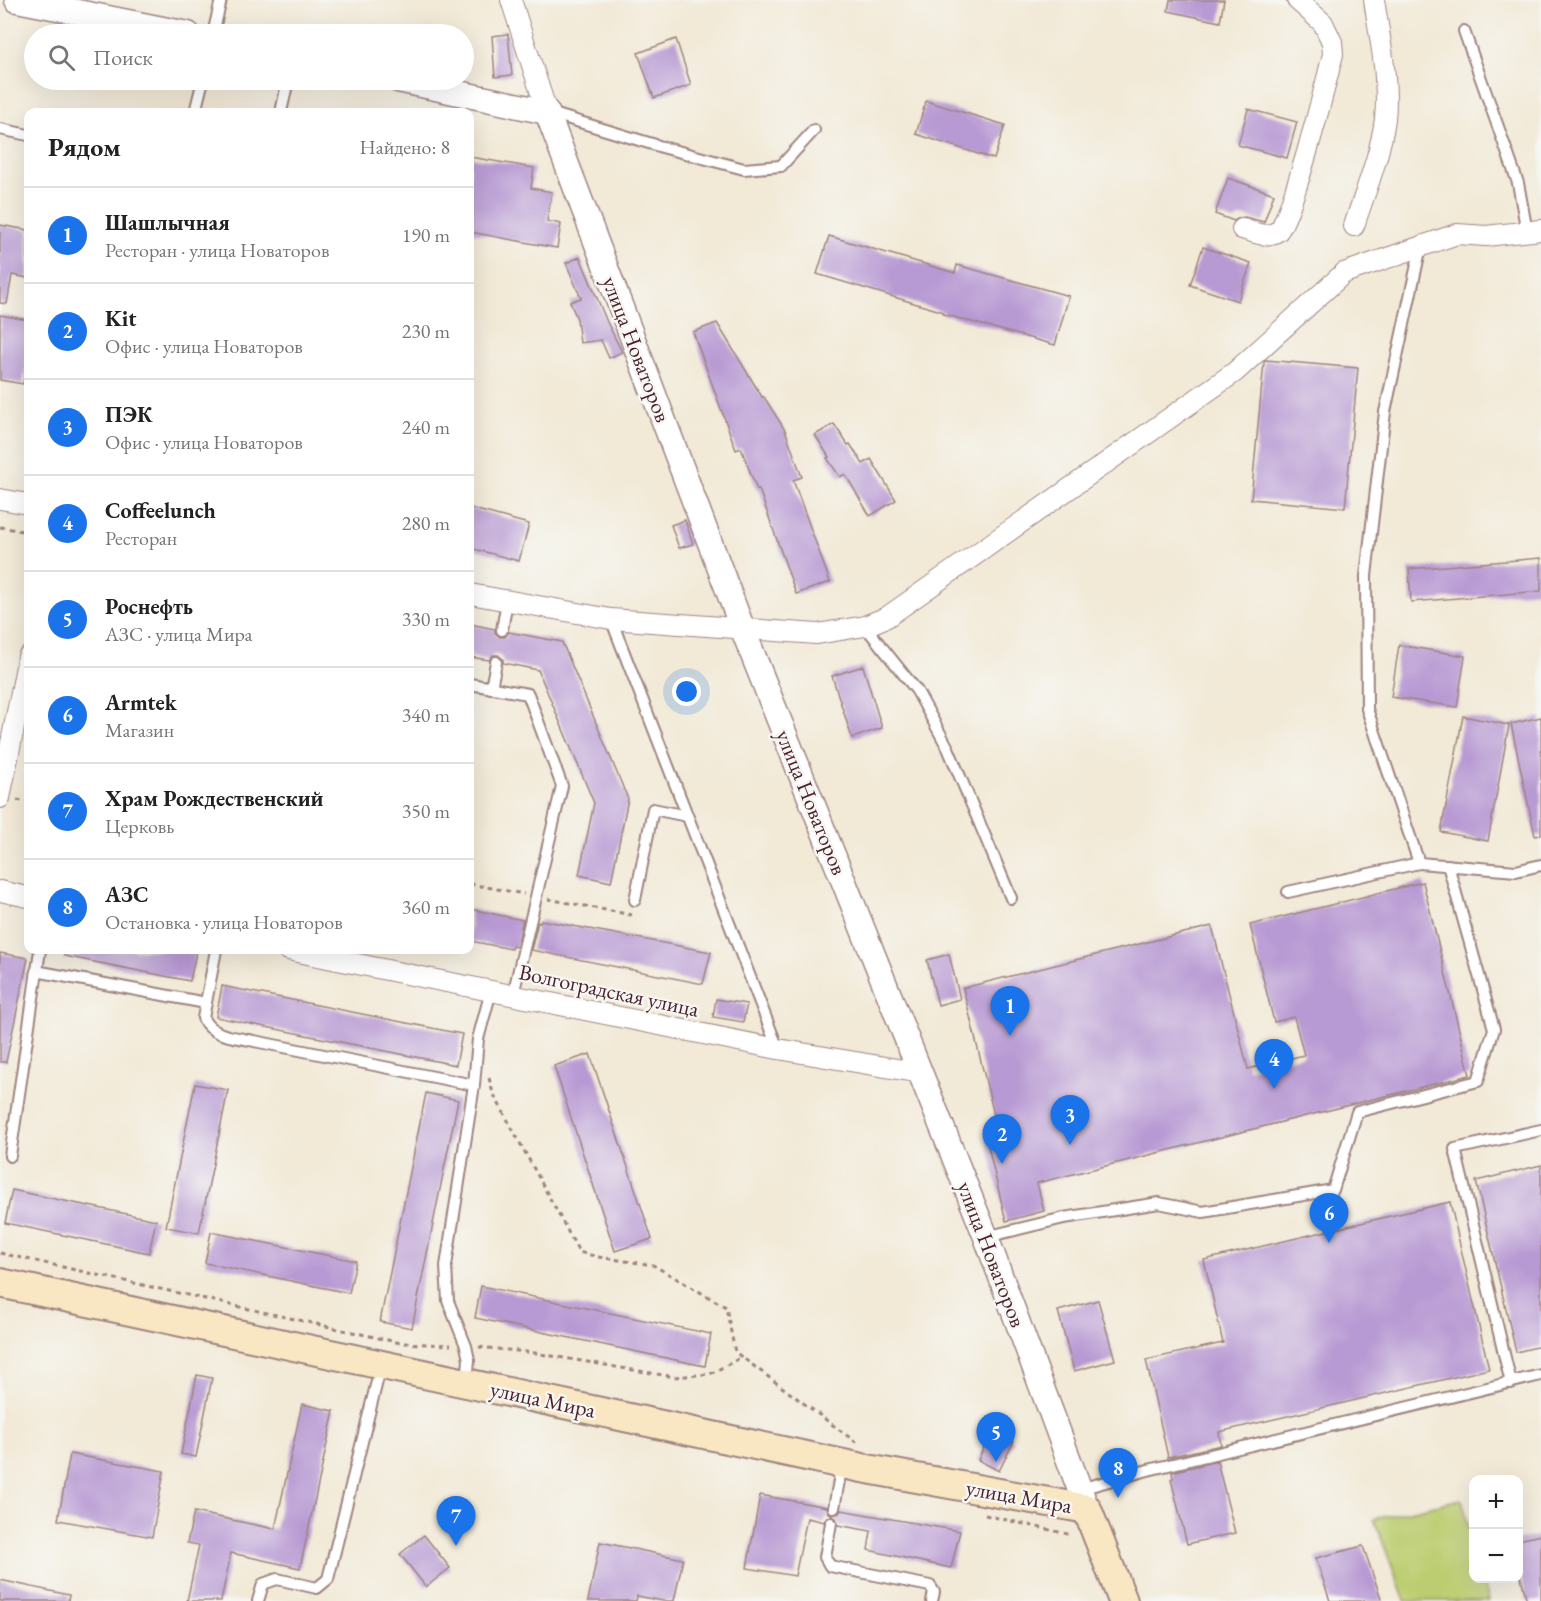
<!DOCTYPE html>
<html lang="ru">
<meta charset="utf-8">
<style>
:root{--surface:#fff;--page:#f2f2f2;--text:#222;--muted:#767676;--line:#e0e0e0;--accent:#1a73e8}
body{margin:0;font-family:"EB Garamond",serif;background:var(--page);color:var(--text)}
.controls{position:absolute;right:18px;bottom:18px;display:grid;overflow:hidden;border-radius:12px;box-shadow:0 6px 24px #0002}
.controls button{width:54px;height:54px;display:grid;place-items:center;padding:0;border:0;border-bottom:2px solid var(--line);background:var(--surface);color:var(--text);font:30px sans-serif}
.you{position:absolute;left:687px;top:692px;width:21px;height:21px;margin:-15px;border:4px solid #fff;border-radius:50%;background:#1a73e8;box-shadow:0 0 0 9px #1a73e833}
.badge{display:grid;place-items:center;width:39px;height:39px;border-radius:50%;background:var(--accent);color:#fff;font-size:20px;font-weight:700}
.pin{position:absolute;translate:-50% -50px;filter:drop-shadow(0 2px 3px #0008)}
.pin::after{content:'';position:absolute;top:32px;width:21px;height:18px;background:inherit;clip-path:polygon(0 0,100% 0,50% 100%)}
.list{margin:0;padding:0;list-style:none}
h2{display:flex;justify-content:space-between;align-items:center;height:78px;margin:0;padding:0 24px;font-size:26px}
h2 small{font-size:20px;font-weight:400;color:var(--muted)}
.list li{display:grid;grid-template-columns:39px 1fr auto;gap:18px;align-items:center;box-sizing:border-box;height:96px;padding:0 24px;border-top:2px solid var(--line)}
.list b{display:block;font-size:22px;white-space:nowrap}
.list p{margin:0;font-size:20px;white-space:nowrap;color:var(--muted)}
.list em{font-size:20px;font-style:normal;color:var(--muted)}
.icon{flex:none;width:33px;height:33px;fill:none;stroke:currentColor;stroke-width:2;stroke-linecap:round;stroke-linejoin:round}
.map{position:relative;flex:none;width:1541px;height:1601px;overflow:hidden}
.search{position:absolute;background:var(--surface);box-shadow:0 6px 24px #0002;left:24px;top:24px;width:450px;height:66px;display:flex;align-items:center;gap:15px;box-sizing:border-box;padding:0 21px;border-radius:33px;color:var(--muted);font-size:22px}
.panel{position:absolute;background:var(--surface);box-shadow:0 6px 24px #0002;left:24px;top:108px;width:450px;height:846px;border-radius:12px}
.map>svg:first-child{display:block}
.green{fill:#bbcd70;stroke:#82764e;stroke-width:1.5}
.building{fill:#b799d3}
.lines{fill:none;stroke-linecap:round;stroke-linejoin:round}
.service-casing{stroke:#9e8480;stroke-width:14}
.minor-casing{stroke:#9e8480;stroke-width:22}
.tertiary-casing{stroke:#9e8480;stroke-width:27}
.secondary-casing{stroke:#9e8480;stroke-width:32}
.path{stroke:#9e8480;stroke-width:3;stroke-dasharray:4.5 4.5;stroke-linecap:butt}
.service{stroke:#fff;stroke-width:10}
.minor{stroke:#fff;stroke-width:20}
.tertiary{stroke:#fff;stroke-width:24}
.secondary{stroke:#f9e7c3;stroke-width:28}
.labels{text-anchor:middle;stroke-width:5;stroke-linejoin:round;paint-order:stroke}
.street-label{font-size:22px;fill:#4a1f2b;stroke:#f6f6f2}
</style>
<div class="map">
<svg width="1541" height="1601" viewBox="0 0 1541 1601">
<rect width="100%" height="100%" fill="#f6f6f2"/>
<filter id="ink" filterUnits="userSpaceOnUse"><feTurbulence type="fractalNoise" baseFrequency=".0167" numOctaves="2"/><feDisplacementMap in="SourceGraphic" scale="12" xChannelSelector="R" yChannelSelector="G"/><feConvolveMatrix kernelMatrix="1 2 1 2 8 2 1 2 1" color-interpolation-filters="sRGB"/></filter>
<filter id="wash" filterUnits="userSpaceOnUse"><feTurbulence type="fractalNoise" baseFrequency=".008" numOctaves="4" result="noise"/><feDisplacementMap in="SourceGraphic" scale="24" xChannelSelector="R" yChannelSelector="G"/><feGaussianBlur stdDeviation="1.35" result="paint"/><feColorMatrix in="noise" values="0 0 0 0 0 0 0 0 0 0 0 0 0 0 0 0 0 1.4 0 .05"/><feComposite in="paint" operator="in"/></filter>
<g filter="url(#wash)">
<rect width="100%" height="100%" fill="#f2e9d6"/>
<polygon class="green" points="1462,1499 1473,1544 1474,1578 1483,1579 1489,1601 1405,1601 1374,1519"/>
<g id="blocks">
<g class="building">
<polygon points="1170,0 1224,0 1220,22 1168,11"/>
<polygon points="508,34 512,75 495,77 492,36"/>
<polygon points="676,39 691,85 654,98 638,53"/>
<polygon points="926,101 1005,125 994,159 916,134"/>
<polygon points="1248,109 1297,122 1287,158 1238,145"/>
<polygon points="470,157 534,168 531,188 552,192 547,221 561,224 557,248 470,232"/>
<polygon points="1228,178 1274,194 1264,222 1245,217 1239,218 1234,221 1215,214"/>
<polygon points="0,225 28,230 28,278 12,275 7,304 0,303"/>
<polygon points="829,236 955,273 957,265 1069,296 1055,345 943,314 944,312 817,274"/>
<polygon points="1203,247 1251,263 1238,301 1190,285"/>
<polygon points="580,257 607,322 622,352 609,358 601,340 580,343 577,319 570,302 581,298 566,263"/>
<polygon points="0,315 28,320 28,353 23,384 0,380"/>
<polygon points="717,323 762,397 764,397 785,430 802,477 793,480 830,582 796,594 759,489 757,490 741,448 736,450 693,332"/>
<polygon points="1266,360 1358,368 1345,508 1251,499 1264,362"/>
<polygon points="834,424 848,445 850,444 863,464 871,459 896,500 870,516 845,474 840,477 827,458 829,457 815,435"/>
<polygon points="470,508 529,524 519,561 470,548"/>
<polygon points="685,520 693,544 679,548 671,525"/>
<polygon points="1541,558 1541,591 1411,602 1409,569"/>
<polygon points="470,624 495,629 495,633 500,637 505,637 509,632 562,642 628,799 611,882 579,875 594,803 538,670 503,663 503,659 498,655 493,655 489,660 470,657"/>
<polygon points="1399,645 1465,656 1457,707 1391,697"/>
<polygon points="863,666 882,728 852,738 832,676"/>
<polygon points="1463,716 1509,725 1488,841 1441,832"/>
<polygon points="1541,717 1541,835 1535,836 1511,724"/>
<polygon points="1423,882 1470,1075 1037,1183 1044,1211 1006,1221 985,1134 998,1131 963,988 1212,926 1248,1069 1304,1055 1294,1017 1274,1022 1250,925"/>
<polygon points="470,909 523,920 517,947 512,946 511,949 470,941"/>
<polygon points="541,920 711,952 703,984 531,950 538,922 540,923"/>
<polygon points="65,950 185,950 196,952 190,981 64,956"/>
<polygon points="0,953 28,958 6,1062 0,1062"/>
<polygon points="949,954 960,999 938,1005 927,960"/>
<polygon points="222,986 462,1034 456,1065 216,1017"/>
<polygon points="716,999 747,1004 743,1022 713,1017"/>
<polygon points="590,1054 652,1239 615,1251 554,1066"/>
<polygon points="195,1084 228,1090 199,1233 166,1227"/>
<polygon points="426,1093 458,1100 412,1328 380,1322"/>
<polygon points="1541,1165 1541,1346 1516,1352 1476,1181"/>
<polygon points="12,1190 156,1220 149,1253 5,1223"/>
<polygon points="1450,1202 1489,1369 1219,1432 1221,1445 1168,1457 1146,1360 1223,1343 1204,1260"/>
<polygon points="211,1232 356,1261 349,1293 205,1263"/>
<polygon points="481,1286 711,1334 705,1366 475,1318"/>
<polygon points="1098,1300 1115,1360 1074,1371 1058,1311"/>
<polygon points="197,1375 212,1378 196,1457 181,1454"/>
<polygon points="302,1404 334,1411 300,1568 231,1553 221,1601 187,1601 199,1545 187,1543 194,1512 275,1529"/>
<polygon points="992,1430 1014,1441 999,1471 978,1460"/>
<polygon points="70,1454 164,1471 152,1537 58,1520"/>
<polygon points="1217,1461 1235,1533 1187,1544 1171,1479 1173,1478 1172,1472"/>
<polygon points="760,1495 827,1507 829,1513 833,1515 839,1513 841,1510 960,1531 951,1568 868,1550 871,1531 838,1525 836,1518 832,1516 826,1518 824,1522 807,1518 795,1576 747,1568"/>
<polygon points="424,1535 450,1568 426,1587 400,1554"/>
<polygon points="1541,1535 1541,1601 1527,1601 1518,1566 1518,1540"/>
<polygon points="600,1542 683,1559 674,1601 663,1601 637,1596 636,1601 588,1601"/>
<polygon points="1363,1546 1382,1601 1330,1601 1316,1558"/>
<polygon points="0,1580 69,1595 68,1601 0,1601"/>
</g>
</g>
</g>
<g filter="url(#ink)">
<use href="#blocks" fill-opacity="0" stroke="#9e8480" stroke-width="1.5"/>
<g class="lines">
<g class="service-casing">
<g id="service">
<polyline points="1464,31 1518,183 1527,232"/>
<polyline points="213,34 221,0"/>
<polyline points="195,112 203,80"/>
<polyline points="281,112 288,80"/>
<polyline points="550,113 662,147 744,169 781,166 814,130"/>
<polyline points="0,129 28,135"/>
<polyline points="611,619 778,1049"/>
<polyline points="865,626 917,691 948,748 1011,898"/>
<polyline points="502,630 507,601"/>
<polyline points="470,684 528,694 562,786 513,995"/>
<polyline points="491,688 496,662"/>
<polyline points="1419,863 1516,871 1541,865"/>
<polyline points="1288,892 1419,863 1367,709 1366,576 1385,412 1421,246"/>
<polyline points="635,900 653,809 687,816"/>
<path d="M216 950 203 1018C211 1037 237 1037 254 1041L474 1085"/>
<polyline points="36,971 206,1003"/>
<polyline points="10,1156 40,950"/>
<polyline points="986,1237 1064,1218 1159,1203 1203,1212 1333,1190 1357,1112 1478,1081 1494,1029 1448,865"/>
<polyline points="467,1382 469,1360 466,1346 448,1301 446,1266 474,1085 478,1039 491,991"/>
<polyline points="1511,1383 1455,1149 1541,1130"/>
<polyline points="1080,1489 1148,1470 1541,1375"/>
<polyline points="834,1508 842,1464"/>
<polyline points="831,1523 825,1557 830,1566 930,1586 934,1592 932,1601"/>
<polyline points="258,1601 263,1584 277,1579 317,1588 328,1579 381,1365"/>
</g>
</g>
<g class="minor-casing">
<g id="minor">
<polyline points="511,0 547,112"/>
<path d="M1354 226C1365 192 1380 156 1385 119 1389 80 1380 39 1374 0"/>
<path d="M1242 229C1254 232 1266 239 1278 231 1291 221 1327 79 1333 54L1332 42 1323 23 1297 0"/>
<polyline points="0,499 28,504"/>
<polyline points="470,594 611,619 817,634 865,626 887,617 1235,372 1344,273 1457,234 1486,236 1541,230"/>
<polyline points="0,798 28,657"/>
<polyline points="0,891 28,897"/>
<polyline points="288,950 778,1049 921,1073"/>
</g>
</g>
<g class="tertiary-casing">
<g id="tertiary">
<polyline points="17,0 188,34"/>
<polyline points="398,80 547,112 743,630 986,1237 1087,1509"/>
</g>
</g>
<g class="secondary-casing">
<polyline id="secondary" points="0,1283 862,1468 1087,1509 1123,1601"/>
</g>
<g class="path">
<polyline points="0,527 28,532"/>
<polyline points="17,800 28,802"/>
<polyline points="470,884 524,894"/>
<polyline points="548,899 632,915 633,911"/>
<polyline points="489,1078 493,1093 579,1252 598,1257 653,1265 726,1307 735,1352 857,1443"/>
<polyline points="0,1253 401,1343 451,1345"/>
<polyline points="479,1347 535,1353 674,1377 710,1374 740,1358"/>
<polyline points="985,1515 1072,1535"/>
</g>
<use href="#service" class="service"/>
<use href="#minor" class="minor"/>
<use href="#tertiary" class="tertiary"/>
<use href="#secondary" class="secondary"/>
</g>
</g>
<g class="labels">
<g class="street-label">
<text transform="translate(637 349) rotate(69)" y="8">улица Новаторов</text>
<text transform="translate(812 802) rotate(68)" y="8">улица Новаторов</text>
<text transform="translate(609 990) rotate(12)" y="8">Волгоградская улица</text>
<text transform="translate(992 1254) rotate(69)" y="8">улица Новаторов</text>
<text transform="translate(543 1399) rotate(12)" y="8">улица Мира</text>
<text transform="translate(1019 1496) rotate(10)" y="8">улица Мира</text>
</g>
</g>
</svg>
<div class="controls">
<button>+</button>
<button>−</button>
</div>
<div class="you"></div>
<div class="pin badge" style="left:1010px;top:1036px">1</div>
<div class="pin badge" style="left:1002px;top:1164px">2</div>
<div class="pin badge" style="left:1070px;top:1145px">3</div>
<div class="pin badge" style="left:1274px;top:1089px">4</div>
<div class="pin badge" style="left:996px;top:1462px">5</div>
<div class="pin badge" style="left:1329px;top:1243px">6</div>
<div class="pin badge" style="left:456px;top:1546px">7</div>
<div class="pin badge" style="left:1118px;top:1498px">8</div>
<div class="search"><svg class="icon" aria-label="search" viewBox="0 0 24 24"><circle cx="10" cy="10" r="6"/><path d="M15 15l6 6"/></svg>Поиск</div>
<section class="panel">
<h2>Рядом<small>Найдено: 8</small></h2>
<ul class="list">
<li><span class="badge">1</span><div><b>Шашлычная</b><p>Ресторан · улица Новаторов</p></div><em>190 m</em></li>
<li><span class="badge">2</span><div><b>Kit</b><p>Офис · улица Новаторов</p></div><em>230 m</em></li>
<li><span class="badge">3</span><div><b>ПЭК</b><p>Офис · улица Новаторов</p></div><em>240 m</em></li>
<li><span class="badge">4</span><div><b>Coffeelunch</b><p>Ресторан</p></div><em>280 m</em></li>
<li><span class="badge">5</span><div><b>Роснефть</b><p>АЗС · улица Мира</p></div><em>330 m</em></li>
<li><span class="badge">6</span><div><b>Armtek</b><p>Магазин</p></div><em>340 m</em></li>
<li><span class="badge">7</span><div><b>Храм Рождественский</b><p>Церковь</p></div><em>350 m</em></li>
<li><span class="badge">8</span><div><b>АЗС</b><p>Остановка · улица Новаторов</p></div><em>360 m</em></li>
</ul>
</section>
</div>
